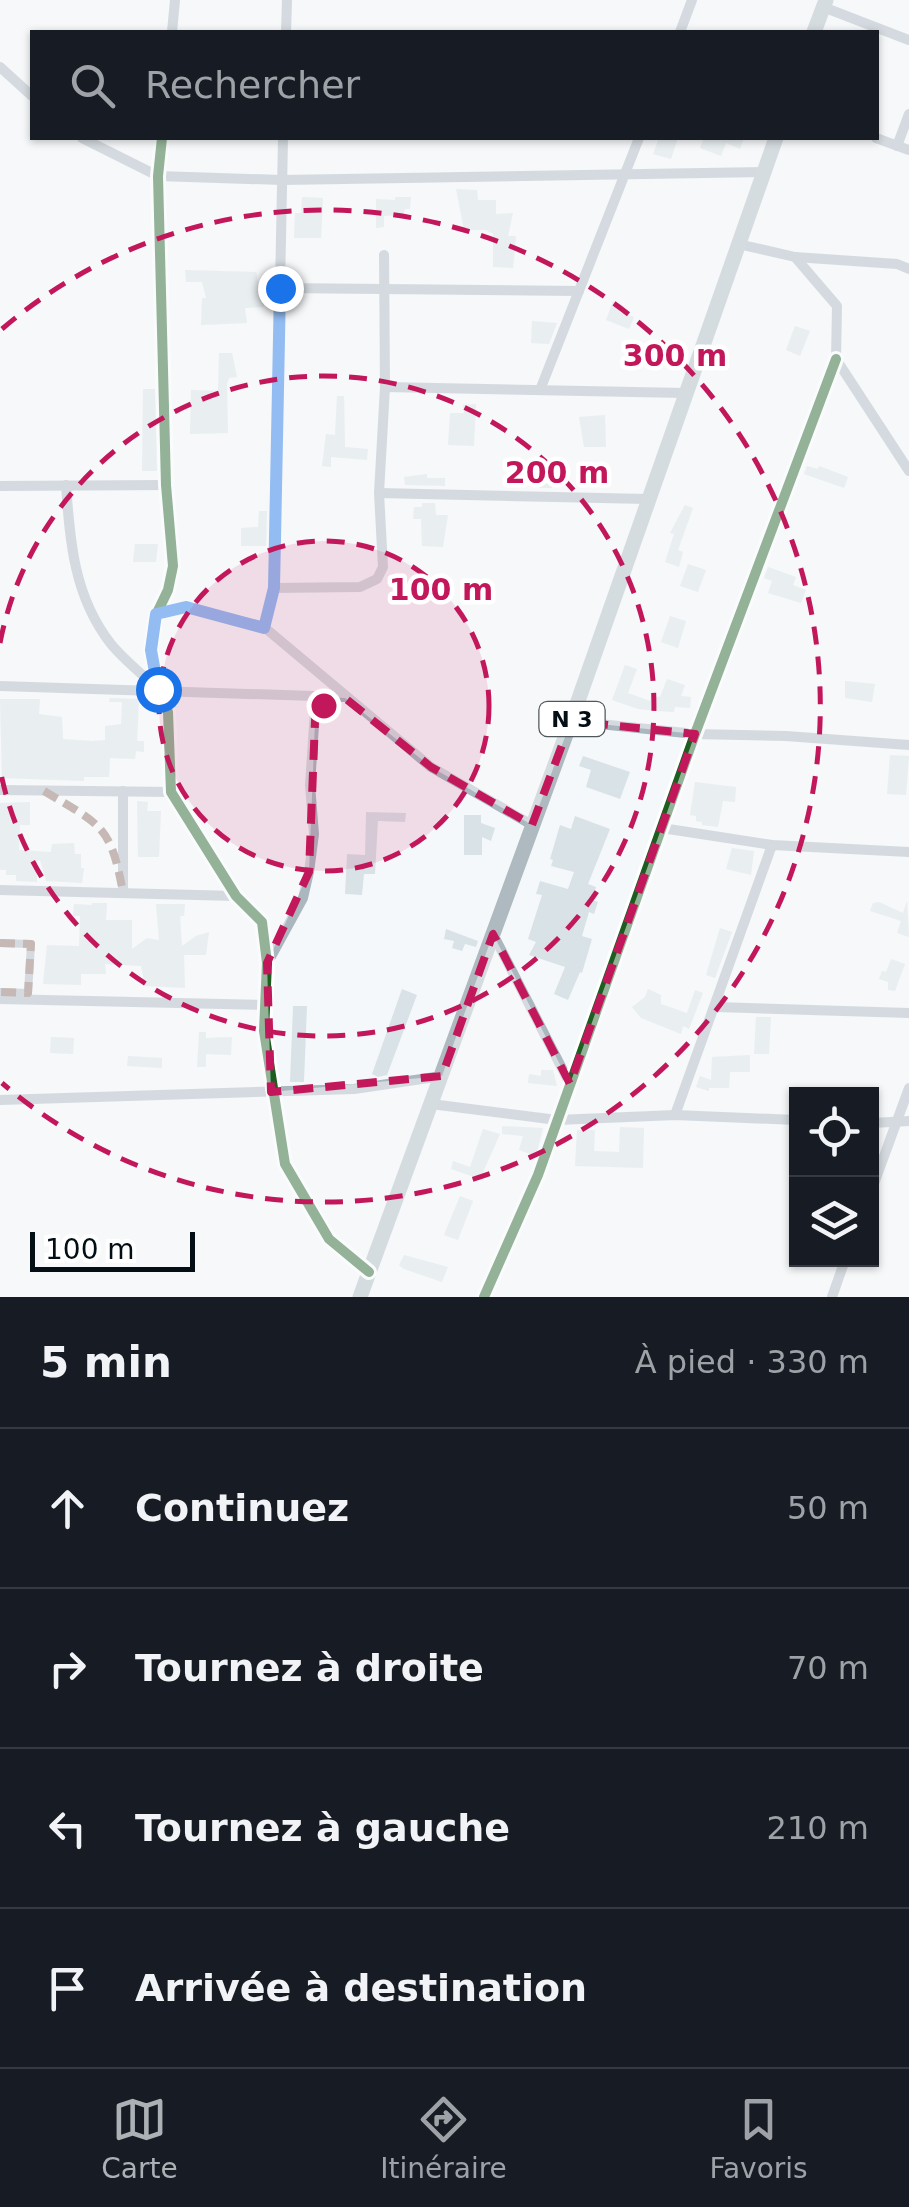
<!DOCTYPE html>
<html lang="fr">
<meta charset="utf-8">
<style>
:root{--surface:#171b24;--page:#20242c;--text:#f1f3f6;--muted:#9ea1a6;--line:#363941;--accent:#acb1b5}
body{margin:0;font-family:"DejaVu Sans",sans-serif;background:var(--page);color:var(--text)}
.controls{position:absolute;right:30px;bottom:30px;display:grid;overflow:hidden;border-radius:0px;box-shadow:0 2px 8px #0004}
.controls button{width:90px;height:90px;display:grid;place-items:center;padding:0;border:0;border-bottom:2px solid var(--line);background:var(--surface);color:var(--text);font:50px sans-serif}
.scale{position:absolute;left:30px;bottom:25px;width:165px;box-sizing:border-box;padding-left:10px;border:5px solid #030f15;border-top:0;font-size:28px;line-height:35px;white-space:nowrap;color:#030f15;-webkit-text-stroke:8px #fff;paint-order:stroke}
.stop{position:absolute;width:30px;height:30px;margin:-22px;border:8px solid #1a73e8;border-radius:50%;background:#fff}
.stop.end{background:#1a73e8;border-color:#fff;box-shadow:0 2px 10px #0008}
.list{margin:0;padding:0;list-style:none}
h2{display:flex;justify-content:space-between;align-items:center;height:130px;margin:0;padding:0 40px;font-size:42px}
h2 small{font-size:32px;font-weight:400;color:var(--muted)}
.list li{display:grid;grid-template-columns:65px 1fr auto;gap:30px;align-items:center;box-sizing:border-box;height:160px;padding:0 40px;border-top:2px solid var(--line)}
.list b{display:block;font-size:38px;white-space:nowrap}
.list em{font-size:32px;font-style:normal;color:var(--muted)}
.icon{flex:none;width:55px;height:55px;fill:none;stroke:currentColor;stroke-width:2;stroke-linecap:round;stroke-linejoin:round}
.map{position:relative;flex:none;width:909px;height:1297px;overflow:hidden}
.search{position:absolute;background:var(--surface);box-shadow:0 2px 8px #0004;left:30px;right:30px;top:30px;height:110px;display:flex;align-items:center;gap:25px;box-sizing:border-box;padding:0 35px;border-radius:0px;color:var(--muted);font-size:38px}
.sheet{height:770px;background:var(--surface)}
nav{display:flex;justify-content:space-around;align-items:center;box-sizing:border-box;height:140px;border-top:2px solid var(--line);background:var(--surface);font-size:28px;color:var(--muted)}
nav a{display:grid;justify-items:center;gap:5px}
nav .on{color:var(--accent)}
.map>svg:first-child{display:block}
.building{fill:#d9e2e7}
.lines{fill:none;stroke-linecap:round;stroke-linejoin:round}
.pedestrian{stroke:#aab7bf;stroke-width:8}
.minor{stroke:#aab7bf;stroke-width:10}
.primary{stroke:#aebac0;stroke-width:15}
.quiet{stroke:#8d6e63;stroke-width:8;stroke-dasharray:15 8;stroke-linecap:butt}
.cycleway-casing{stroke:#fff;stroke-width:16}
.cycleway{stroke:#1b5e20;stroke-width:10}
.route{stroke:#1a73e8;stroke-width:12}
.marked{fill:none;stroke:#c2185b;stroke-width:8;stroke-dasharray:20 12;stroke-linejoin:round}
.ring{fill:none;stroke:#c2185b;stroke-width:5;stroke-dasharray:18 12}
.labels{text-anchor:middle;stroke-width:9;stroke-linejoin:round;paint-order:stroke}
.shield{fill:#fff;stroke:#4f575b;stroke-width:2.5}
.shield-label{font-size:22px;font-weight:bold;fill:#030f15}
.centre{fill:#c2185b;stroke:#fff;stroke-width:5}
.ring-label{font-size:30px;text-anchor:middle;font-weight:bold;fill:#c2185b;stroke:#fff;stroke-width:9;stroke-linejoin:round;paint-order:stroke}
</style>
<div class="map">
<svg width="909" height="1297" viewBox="0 0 909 1297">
<rect width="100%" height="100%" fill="#f5f8fa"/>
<g class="building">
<polygon points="659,138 678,138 671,159 653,154"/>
<polygon points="704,138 744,138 740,149 726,143 721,156 700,148"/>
<polygon points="456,189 477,190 478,200 496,200 496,214 513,213 508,236 516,236 513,268 493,267 493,234 486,230 464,230"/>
<polygon points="302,197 323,198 321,238 294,238 295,213 301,213"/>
<polygon points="395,197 411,197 410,209 405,209 403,215 384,216 384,227 376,228 376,199 395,200"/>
<polygon points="185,270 256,272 260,290 264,290 264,307 245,308 247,323 201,325 202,298 206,298 202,282 186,282"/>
<polygon points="613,301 622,305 620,312 634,317 629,329 606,320"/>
<polygon points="532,321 557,323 549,344 531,343"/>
<polygon points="795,326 810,331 800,356 786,350"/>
<polygon points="219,353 232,353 237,377 229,378 227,384 228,433 190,434 191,390 218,391"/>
<polygon points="143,389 155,389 157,471 142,471"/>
<polygon points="337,396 344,396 345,447 368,449 367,460 331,457 331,467 322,466 326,434 335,435"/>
<polygon points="476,404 474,446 448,445 450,413 464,413 463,405"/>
<polygon points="605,415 606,447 584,447 579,417"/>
<polygon points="552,461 552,488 539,488 539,463"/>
<polygon points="807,466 818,469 819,466 848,477 844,488 804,474"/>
<polygon points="427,474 427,478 445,478 445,486 405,485 404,477"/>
<polygon points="422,503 435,503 436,515 448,515 443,547 422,546 421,519 413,519 414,507 422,507"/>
<polygon points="685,505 693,508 678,550 683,552 679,567 665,562 674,534 670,533"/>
<polygon points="259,511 267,511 266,546 241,546 241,528 258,527"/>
<polygon points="135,544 158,544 156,562 133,562"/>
<polygon points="688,564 706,570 698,592 680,586"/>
<polygon points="768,567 796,577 793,585 806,590 801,603 768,593 772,581 764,578"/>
<polygon points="670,616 686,621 678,648 661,642"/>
<polygon points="625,665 637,669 628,693 650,701 651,696 660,697 667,679 685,685 681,696 691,697 690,708 675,707 674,712 657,711 638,709 612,700"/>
<polygon points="845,681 875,684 872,702 845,698"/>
<polygon points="110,698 139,699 137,741 144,741 144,752 136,751 135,759 110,758 109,777 84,777 84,781 2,778 0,699 40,699 39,714 62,717 63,739 92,741 105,740 105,726 121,724 122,702 109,702"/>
<polygon points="890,755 909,756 906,795 887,794"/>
<polygon points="583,756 630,772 620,799 586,787 591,770 579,766"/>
<polygon points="695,782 736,787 735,802 723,801 718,827 702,825 702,822 696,821 696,816 690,815"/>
<polygon points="137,801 148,802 147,811 161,811 159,857 138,857"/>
<polygon points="30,802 30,825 20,825 19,850 51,852 52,844 74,843 75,854 81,854 81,868 84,868 82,883 46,881 40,860 37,861 37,882 16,881 16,875 6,875 6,870 0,870 0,803"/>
<polygon points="366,812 406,813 405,822 378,821 375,874 364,874 362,895 345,894 347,854 365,855"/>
<polygon points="464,815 481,815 481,823 495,828 491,841 482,837 482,855 464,855"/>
<polygon points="575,816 610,829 588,884 596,887 592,900 598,902 594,914 589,912 582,936 592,939 582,973 580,972 568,1000 554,994 565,967 529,955 536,942 528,939 542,895 536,894 540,881 568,889 574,872 551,866 553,860 550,859 560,825 571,829"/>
<polygon points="732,848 754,851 751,875 726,869"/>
<polygon points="907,901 909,937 897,933 901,921 870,911 873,903 879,902 903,913"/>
<polygon points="92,903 107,903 106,920 132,920 132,949 147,938 159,940 156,904 185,904 184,916 180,916 182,946 196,936 209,932 206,955 184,955 185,988 145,986 141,966 105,964 106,974 81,974 81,985 43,984 47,945 79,946 80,916 73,916 74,904 92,905"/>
<polygon points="720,928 732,932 715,978 706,975"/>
<polygon points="446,929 478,941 476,947 465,944 462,951 452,948 454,941 444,939"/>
<polygon points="891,959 905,964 895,991 888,990 888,982 879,979 882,971 886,972"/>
<polygon points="402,989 417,995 387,1075 378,1077 372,1074"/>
<polygon points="648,989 661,995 661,1004 687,1013 695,990 703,993 689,1029 683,1026 681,1034 641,1018 632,1007 645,997"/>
<polygon points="293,1006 307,1006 304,1082 290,1082"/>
<polygon points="756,1017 771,1017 769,1054 754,1054"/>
<polygon points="199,1032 206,1032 206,1038 232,1037 231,1055 206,1054 206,1067 197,1067"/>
<polygon points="51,1037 74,1038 73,1054 50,1053"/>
<polygon points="750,1055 750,1072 730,1072 729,1088 709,1088 709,1091 696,1087 700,1076 711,1080 712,1057"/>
<polygon points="128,1056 162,1058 162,1068 127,1066"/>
<polygon points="541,1070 553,1070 557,1086 528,1083 529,1074 541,1076"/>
<polygon points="502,1126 543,1128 536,1156 519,1150 523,1136 502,1134"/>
<polygon points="620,1127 644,1128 643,1168 575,1166 577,1130 595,1130 594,1151 619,1152"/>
<polygon points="483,1129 500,1134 480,1179 451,1169 453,1161 470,1167"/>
<polygon points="460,1196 473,1201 458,1240 444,1235"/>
<polygon points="404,1255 448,1267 442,1282 404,1269 399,1265"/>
</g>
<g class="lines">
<polyline class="pedestrian" points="0,943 31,944 28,993 0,992"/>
<g class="minor">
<polyline points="823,7 909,40"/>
<polyline points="172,32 175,0"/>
<polyline points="286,32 287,0"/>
<polyline points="680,32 692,0"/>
<polyline points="0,67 32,96"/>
<polyline points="82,138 158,176 282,180 764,172"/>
<polyline points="162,138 158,176 166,485 173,566 168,590 156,615 151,650 158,689 168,712 171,792 236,896 262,922 267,963 264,1031 285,1164 329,1239 369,1272"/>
<polyline points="876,138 909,150"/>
<polyline points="897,146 909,114"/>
<polyline points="738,244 795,257 837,306 836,359 909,471"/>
<polyline points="795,257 897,264 909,269"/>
<polyline points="280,288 579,291"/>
<polyline points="385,387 685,393"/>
<polyline points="540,390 639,138"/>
<path d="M66 485C70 542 74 597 111 644 124 660 142 674 157 688"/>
<polyline points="0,486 166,485"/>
<polyline points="379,493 648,499"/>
<polyline points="274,588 360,587 377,579 383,567 379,493 385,387 384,255"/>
<polyline points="156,615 186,607 264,627 431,767 532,825"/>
<polyline points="264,627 274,588 283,138"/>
<polyline points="0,686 344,697"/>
<polyline points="571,721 695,734 786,736 909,745"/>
<polyline points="0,790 171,792"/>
<polyline points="123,791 123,893"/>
<polyline points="662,828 772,845 909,852"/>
<polyline points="0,890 236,896"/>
<polyline points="493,934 570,1084"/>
<polyline points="268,962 303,898 309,872 314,834 310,785 316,696"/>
<polyline points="0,999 263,1005"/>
<polyline points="716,1007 909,1013"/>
<polyline points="0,1100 354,1089 442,1076"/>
<polyline points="431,1104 557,1120 675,1115 796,1120"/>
<polyline points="675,1115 772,845"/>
<polyline points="872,1123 909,1121"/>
<polyline points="872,1189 909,1088"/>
<polyline points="484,1297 538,1175 695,734 836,359"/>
<polyline points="832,1297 845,1260"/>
</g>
<g class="primary">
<polyline points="814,32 826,0"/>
<polyline points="360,1297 571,721 776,138"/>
</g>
<g class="quiet">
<path d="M44 791C101 825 111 825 123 893"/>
<polyline points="0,943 31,944 28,993 0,992"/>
</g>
<g class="cycleway-casing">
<g id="cycleway">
<polyline points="162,138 158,176 166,485 173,566 168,590 156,615 151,650 158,689 168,712 171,792 236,896 262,922 267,963 264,1031 285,1164 329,1239 369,1272"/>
<polyline points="484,1297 538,1175 695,734 836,359"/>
</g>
</g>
<use href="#cycleway" class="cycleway"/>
</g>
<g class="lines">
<polyline class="route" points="158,689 151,650 156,614 186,607 264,628 274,588 280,288"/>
</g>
<path d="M0 0H909V1297H0ZM316 696 345 698 431 767 532 825 571 721 695 734 570 1084 493 934 442 1076 271 1092 267 963 309 872Z" fill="#f5f8fa" fill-opacity=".55" fill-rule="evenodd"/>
<path class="marked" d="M316 696 345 698 431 767 532 825 571 721 695 734 570 1084 493 934 442 1076 271 1092 267 963 309 872Z"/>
<circle cx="324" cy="706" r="165" fill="#c2185b" fill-opacity=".12"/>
<g class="ring">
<circle cx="324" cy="706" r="165"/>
<path d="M0 643A330 330 0 1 1 0 769"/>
<path d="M2 329A496 496 0 1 1 2 1083"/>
</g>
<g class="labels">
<rect class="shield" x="539.5" y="702" width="65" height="34" rx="8"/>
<g class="shield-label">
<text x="572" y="727">N 3</text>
</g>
</g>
<circle cx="324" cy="706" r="15" class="centre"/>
<g class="ring-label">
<text x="675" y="366">300 m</text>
<text x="557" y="483">200 m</text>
<text x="441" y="600">100 m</text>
</g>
</svg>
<div class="controls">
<button><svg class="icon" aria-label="locate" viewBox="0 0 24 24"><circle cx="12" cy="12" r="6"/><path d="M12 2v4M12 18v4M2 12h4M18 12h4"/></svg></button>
<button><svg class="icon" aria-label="layers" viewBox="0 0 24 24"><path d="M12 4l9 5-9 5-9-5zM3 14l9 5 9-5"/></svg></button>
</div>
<div class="scale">100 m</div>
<div class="stop" style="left:158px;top:689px"></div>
<div class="stop end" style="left:280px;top:288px"></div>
<div class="search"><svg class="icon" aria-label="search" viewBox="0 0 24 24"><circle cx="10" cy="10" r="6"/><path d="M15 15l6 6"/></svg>Rechercher</div>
</div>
<section class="sheet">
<h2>5 min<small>À pied · 330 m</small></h2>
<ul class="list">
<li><svg class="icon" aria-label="ahead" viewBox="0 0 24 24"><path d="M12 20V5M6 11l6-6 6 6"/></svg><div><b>Continuez</b></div><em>50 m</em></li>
<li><svg class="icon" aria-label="right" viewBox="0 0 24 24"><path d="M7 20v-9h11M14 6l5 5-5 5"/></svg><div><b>Tournez à droite</b></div><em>70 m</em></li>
<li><svg class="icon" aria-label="left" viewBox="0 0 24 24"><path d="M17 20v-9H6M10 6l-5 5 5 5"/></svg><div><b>Tournez à gauche</b></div><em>210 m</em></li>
<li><svg class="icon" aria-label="arrive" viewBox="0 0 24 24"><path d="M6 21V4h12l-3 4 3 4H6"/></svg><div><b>Arrivée à destination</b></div></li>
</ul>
</section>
<nav>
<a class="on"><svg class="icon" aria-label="map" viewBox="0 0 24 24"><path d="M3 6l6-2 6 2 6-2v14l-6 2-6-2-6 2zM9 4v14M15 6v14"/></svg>Carte</a>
<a><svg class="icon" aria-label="directions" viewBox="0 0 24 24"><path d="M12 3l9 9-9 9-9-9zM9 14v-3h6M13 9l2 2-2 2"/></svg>Itinéraire</a>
<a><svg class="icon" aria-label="saved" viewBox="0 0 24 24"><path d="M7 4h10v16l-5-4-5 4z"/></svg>Favoris</a>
</nav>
